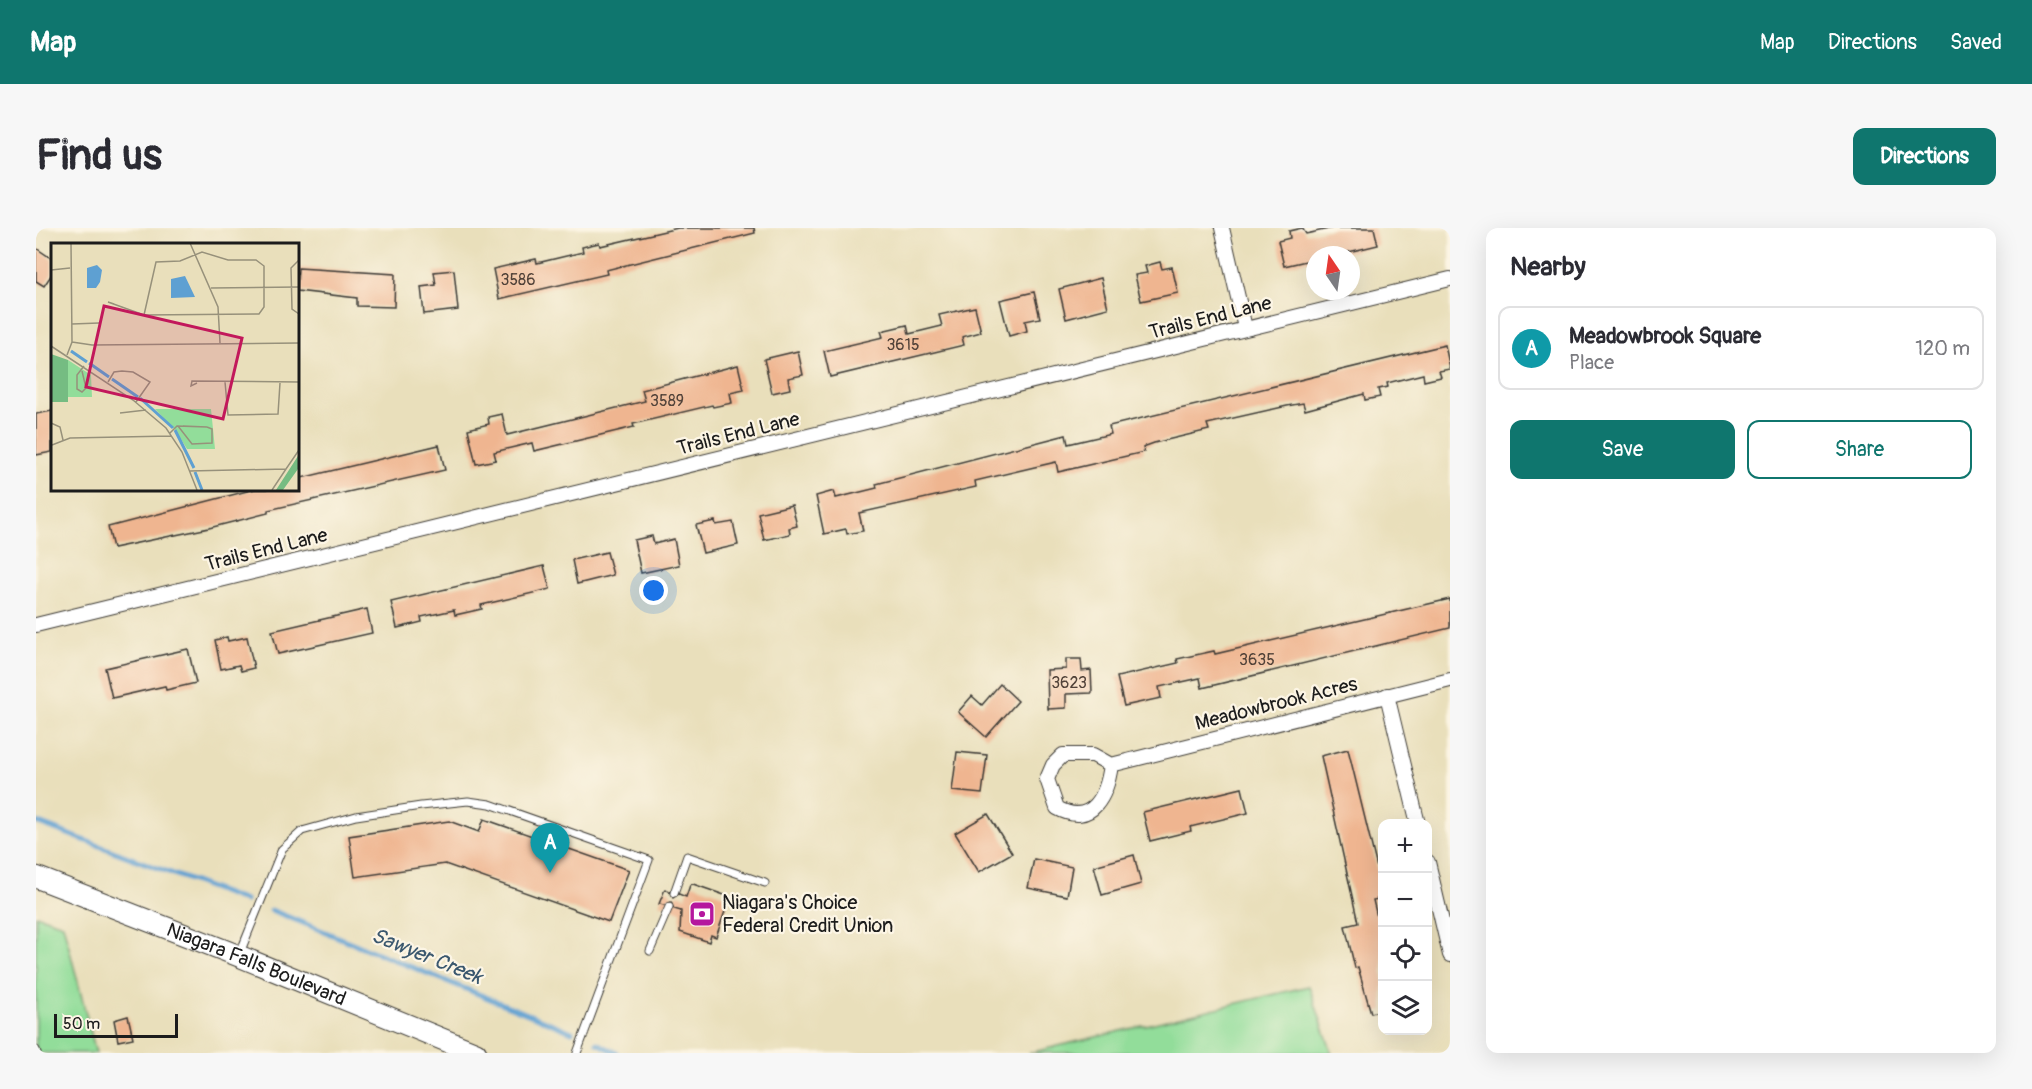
<!DOCTYPE html>
<meta charset="utf-8">
<style>
:root{--surface:#fff;--page:#f7f7f7;--text:#2b2b33;--muted:#7c7c81;--line:#e1e1e2;--accent:#0f766e}
body{margin:0;font-family:Pangolin,sans-serif;background:var(--page);color:var(--text)}
.controls{position:absolute;right:18px;bottom:18px;display:grid;overflow:hidden;border-radius:12px;box-shadow:0 6px 24px #0002}
.controls button{width:54px;height:54px;display:grid;place-items:center;padding:0;border:0;border-bottom:2px solid var(--line);background:var(--surface);color:var(--text);font:30px sans-serif}
.compass{position:absolute;left:1270px;top:18px;width:54px;height:54px;border-radius:50%;background:var(--surface);box-shadow:0 6px 24px #0002;rotate:347deg}
.scale{position:absolute;left:18px;bottom:15px;width:124px;box-sizing:border-box;padding-left:6px;border:3px solid #1c1c1c;border-top:0;font-size:16px;line-height:21px;white-space:nowrap;color:#1c1c1c;-webkit-text-stroke:4px #fcf5e5;paint-order:stroke}
.you{position:absolute;left:618px;top:363px;width:21px;height:21px;margin:-15px;border:4px solid #fff;border-radius:50%;background:#1a73e8;box-shadow:0 0 0 9px #1a73e833}
.badge{display:grid;place-items:center;width:39px;height:39px;border-radius:50%;background:var(--accent);color:#fff;font-size:20px;font-weight:700}
.pin{position:absolute;translate:-50% -50px;filter:drop-shadow(0 2px 3px #0008)}
.pin::after{content:'';position:absolute;top:32px;width:21px;height:18px;background:inherit;clip-path:polygon(0 0,100% 0,50% 100%)}
.list{margin:0;padding:0;list-style:none}
h2{display:flex;justify-content:space-between;align-items:center;height:78px;margin:0;padding:0 24px;font-size:26px}
h2 small{font-size:20px;font-weight:400;color:var(--muted)}
.list li{display:grid;grid-template-columns:39px 1fr auto;gap:18px;align-items:center;box-sizing:border-box;height:84px;margin:0 12px 12px;padding:0 12px;border:2px solid var(--line);border-radius:12px}
.list b{display:block;font-size:22px;white-space:nowrap}
.list p{margin:0;font-size:20px;white-space:nowrap;color:var(--muted)}
.list em{font-size:20px;font-style:normal;color:var(--muted)}
.actions{display:flex;gap:12px;padding:18px 24px}
.actions a{flex:1;padding:14px 0;border:2px solid var(--accent);border-radius:12px;text-align:center;font-size:21px;color:var(--accent)}
.actions .main{background:var(--accent);color:#fff}
.icon{flex:none;width:33px;height:33px;fill:none;stroke:currentColor;stroke-width:2;stroke-linecap:round;stroke-linejoin:round}
.map{position:relative;flex:none;width:1414px;height:825px;overflow:hidden;border-radius:12px}
header{display:flex;align-items:center;gap:36px;box-sizing:border-box;height:84px;padding:0 30px;background:var(--accent);color:#fff}
header strong{font-size:28px}
nav{display:flex;gap:33px;margin-inline-start:auto;font-size:21px}
.intro{display:flex;align-items:center;justify-content:space-between;box-sizing:border-box;height:144px;padding:0 36px}
h1{margin:0;font-size:42px}
.button{padding:15px 27px;border-radius:12px;background:var(--accent);color:#fff;font-size:21px;font-weight:700}
main{display:flex;gap:36px;padding:0 36px}
aside{flex:1;background:var(--surface);border-radius:12px;box-shadow:0 6px 24px #0002}
.map>svg:first-child{display:block}
.green{fill:#92dd9a;stroke:#577c5b;stroke-width:1.5}
.lines{fill:none;stroke-linecap:round;stroke-linejoin:round}
.stream{stroke:#5ea0d2;stroke-width:5}
.building{fill:#efb590}
.service-casing{stroke:#3b3934;stroke-width:9}
.minor-casing{stroke:#3b3934;stroke-width:16}
.primary-casing{stroke:#3b3934;stroke-width:23}
.service{stroke:#fff;stroke-width:7}
.minor{stroke:#fff;stroke-width:14}
.primary{stroke:#fff;stroke-width:21}
.labels{text-anchor:middle;stroke-width:4.5;stroke-linejoin:round;paint-order:stroke}
.number-label{font-size:16px;fill:#514239}
.street-label{font-size:20px;fill:#1c1c1c;stroke:#fcf5e5}
.poi-label{font-size:20px;fill:#1c1c1c;stroke:#fcf5e5;text-anchor:start}
.water-label{font-size:21px;font-style:italic;fill:#3a576e;stroke:#fcf5e5}
.inset-river{fill:none;stroke:#5ea0d2;stroke-width:3}
.inset-road{fill:none;stroke:#97917b;stroke-width:1.5}
.view{fill:#c2185b;fill-opacity:0.15;stroke:#c2185b;stroke-width:3}
.inset-edge{fill:none;stroke:#1c1c1c;stroke-width:3}
</style>
<header>
<strong>Map</strong>
<nav><a>Map</a><a>Directions</a><a>Saved</a></nav>
</header>
<div class="intro"><h1>Find us</h1><a class="button">Directions</a></div>
<main>
<div class="map">
<svg width="1414" height="825" viewBox="0 0 1414 825">
<rect width="100%" height="100%" fill="#fcf5e5"/>
<filter id="ink" filterUnits="userSpaceOnUse"><feTurbulence type="fractalNoise" baseFrequency=".0167" numOctaves="2"/><feDisplacementMap in="SourceGraphic" scale="12" xChannelSelector="R" yChannelSelector="G"/><feConvolveMatrix kernelMatrix="1 2 1 2 8 2 1 2 1" color-interpolation-filters="sRGB"/></filter>
<filter id="wash" filterUnits="userSpaceOnUse"><feTurbulence type="fractalNoise" baseFrequency=".008" numOctaves="4" result="noise"/><feDisplacementMap in="SourceGraphic" scale="24" xChannelSelector="R" yChannelSelector="G"/><feGaussianBlur stdDeviation="1.35" result="paint"/><feColorMatrix in="noise" values="0 0 0 0 0 0 0 0 0 0 0 0 0 0 0 0 0 1.4 0 .05"/><feComposite in="paint" operator="in"/></filter>
<g filter="url(#wash)">
<rect width="100%" height="100%" fill="#e9dfbb"/>
<g class="green">
<polygon points="0,687 27,696 60,825 0,825"/>
<polygon points="1273,758 1296,825 993,825"/>
</g>
<g class="lines">
<g class="stream">
<polyline points="0,594 209,673"/>
<polyline points="235,682 536,804"/>
<polyline points="561,815 581,825"/>
</g>
</g>
<g id="blocks">
<g class="building">
<polygon points="642,0 718,0 719,5 570,42 571,46 463,71 457,41 500,31 501,35 547,24 546,19 563,15 564,18"/>
<polygon points="1266,0 1270,6 1297,0 1338,0 1342,17 1300,27 1279,27 1279,31 1248,38 1242,13 1254,10 1253,3"/>
<polygon points="0,20 16,31 16,46 8,58 0,53"/>
<polygon points="1124,34 1126,41 1136,39 1142,65 1105,73 1099,47 1111,45 1109,38"/>
<polygon points="262,40 359,46 358,79 321,78 321,70 261,63"/>
<polygon points="418,42 422,82 388,86 385,59 400,57 398,44"/>
<polygon points="1065,50 1072,80 1030,91 1023,61"/>
<polygon points="998,64 1004,90 989,93 991,103 973,108 964,72"/>
<polygon points="939,79 945,104 926,109 928,117 794,149 788,123 847,109 845,103 871,97 873,106 906,98 903,87"/>
<polygon points="1409,117 1414,141 1403,143 1405,149 1388,153 1387,146 1351,155 1352,159 1342,161 1344,169 1329,172 1328,166 1269,182 1267,175 1251,178 1171,196 1173,202 1118,215 1107,219 1108,224 1022,244 1020,234 939,253 940,259 823,285 827,303 811,306 810,301 788,306 780,268 798,263 800,270 841,260 840,256 1030,207 1032,216 1075,206 1073,198"/>
<polygon points="762,123 767,147 752,150 754,161 736,165 728,131"/>
<polygon points="702,137 708,162 694,165 696,175 677,179 676,177 597,196 598,199 498,223 496,215 458,224 460,232 440,236 432,201 453,196 452,189 466,186 471,207 609,173 606,162"/>
<polygon points="16,183 16,224 0,227 0,186"/>
<polygon points="403,217 409,242 232,282 232,285 173,300 77,320 72,299 219,261 261,261 261,251"/>
<polygon points="756,277 761,298 753,300 754,306 728,312 722,285"/>
<polygon points="679,293 680,297 697,294 702,317 667,325 660,297"/>
<polygon points="616,308 618,316 638,311 643,337 605,345 598,312"/>
<polygon points="571,324 577,347 541,356 536,332"/>
<polygon points="508,338 514,361 454,375 445,377 446,381 419,387 418,382 385,389 386,394 361,400 355,374"/>
<polygon points="1414,371 1414,400 1166,460 1164,450 1123,459 1125,470 1088,478 1081,449 1142,435 1141,431 1178,423 1179,426"/>
<polygon points="331,381 336,405 242,426 236,403"/>
<polygon points="191,409 192,413 211,409 218,440 205,443 203,437 185,441 179,412"/>
<polygon points="152,421 160,455 130,462 129,458 76,470 69,440"/>
<polygon points="1030,431 1045,431 1046,443 1055,442 1056,465 1030,466 1030,480 1012,481 1011,442 1030,441"/>
<polygon points="964,456 982,473 950,509 922,484 936,468 946,477"/>
<polygon points="1312,521 1347,664 1347,670 1337,672 1347,714 1347,782 1335,785 1322,739 1319,740 1309,698 1322,695 1285,528"/>
<polygon points="921,524 951,527 946,566 916,563"/>
<polygon points="1206,560 1212,585 1154,599 1155,603 1114,613 1107,584"/>
<polygon points="952,586 976,625 943,644 919,605"/>
<polygon points="448,591 593,642 573,694 409,636 319,649 313,608 413,593 443,604"/>
<polygon points="1098,627 1105,656 1066,667 1058,638"/>
<polygon points="998,631 1036,639 1031,668 992,660"/>
<polygon points="657,656 694,669 680,709 675,707 673,714 644,704 645,683 638,681 635,674 628,677 623,676 629,661 633,663 637,670 643,666 650,669 654,657"/>
<polygon points="92,788 97,810 82,813 78,792"/>
</g>
</g>
</g>
<g filter="url(#ink)">
<use href="#blocks" fill-opacity="0" stroke="#3b3934" stroke-width="1.5"/>
<g class="lines">
<g class="service-casing">
<g id="service">
<polyline points="638,665 651,628 729,655"/>
<polyline points="614,723 633,679"/>
<polyline points="204,725 246,621 266,603 320,588 385,578 432,573 454,576 613,632 541,825"/>
<polyline points="0,822 1,825"/>
</g>
</g>
<g class="minor-casing">
<g id="minor">
<polyline points="1186,0 1209,100"/>
<polyline points="0,397 1414,51"/>
<polyline points="1351,467 1382,596"/>
<path d="M1075 537C1071 566 1057 600 1021 580L1011 551 1017 537 1027 527H1057L1075 537 1414 452"/>
<polyline points="1392,634 1414,727"/>
</g>
</g>
<g class="primary-casing">
<g id="primary">
<path id="s1" d="M0 649 203 728 440 825"/>
</g>
</g>
<use href="#service" class="service"/>
<use href="#minor" class="minor"/>
<use href="#primary" class="primary"/>
</g>
</g>
<defs>
<g id="bank-square" transform="scale(1.35)"><rect x="-9" y="-9" width="18" height="18" rx="4" fill="#b5179e" stroke="#fcf5e5"/><path d="M-6-4H6V4H-6ZM0-2.3a2.3 2.3 0 1 0 0 4.6a2.3 2.3 0 1 0 0-4.6Z" fill="#fff"/></g>
</defs>
<g fill-rule="evenodd">
<use href="#bank-square" x="666" y="686"/>
</g>
<g class="labels">
<g class="number-label">
<text x="482" y="57">3586</text>
<text x="867" y="122">3615</text>
<text x="631" y="178">3589</text>
<text x="1221" y="437">3635</text>
<text x="1033" y="460">3623</text>
</g>
<g class="street-label">
<text transform="translate(1174 89) rotate(-14)" y="7">Trails End Lane</text>
<text transform="translate(702 205) rotate(-14)" y="7">Trails End Lane</text>
<text transform="translate(230 321) rotate(-14)" y="7">Trails End Lane</text>
<text transform="translate(1240 475) rotate(-14)" y="7">Meadowbrook Acres</text>
<text dy="7" stroke="none"><textPath href="#s1" startOffset="237">Niagara Falls Boulevard</textPath></text>
</g>
<g class="poi-label">
<text x="686" y="681">Niagara's Choice<tspan x="686" dy="23">Federal Credit Union</tspan></text>
</g>
<g class="water-label">
<text transform="translate(391 728) rotate(22)" y="7">Sawyer Creek</text>
</g>
</g>
<g transform="translate(15 15)">
<rect width="248" height="248" fill="#e9dfbb"/>
<path d="M17 117 40 132 41 154H17ZM104 166H160L164 206H136L125 188Z" fill="#92dd9a"/>
<path d="M0 111 17 117V159H0ZM247 213V226L232 247H225Z" fill="#75bc82"/>
<path d="M46 22 51 27 49 39 45 45H36V25ZM134 33 144 54 120 55V36Z" fill="#5ea0d2"/>
<path class="inset-river" d="M20 108 36 119M38 120 58 134M61 136 87 154M89 155 122 185M124 187 143 225M144 229 151 247"/>
<path class="inset-road" d="M139 0 167 64 169 100M248 17 240 25 241 66 248 71M0 27 19 25M160 45 248 44M63 61 57 59 93 72 208 71 213 64V23L205 17H177L151 9 129 18 105 19 93 72M21 81 48 80M21 99 41 102 248 100M0 103 82 157 115 185 131 209 146 247M16 112 21 99 20 0M31 128 35 145 31 149 26 146V132L33 123M57 139 63 129 71 128 82 129 99 139 85 159M174 139 177 172 227 171 229 140M146 140 140 143 141 138 248 139M69 170 95 167M0 180 9 184 12 197M127 183 141 201 161 200V186L156 184M119 190 126 183 156 184 132 183M1 202 19 195 120 193M138 228 235 226 248 207M221 247 235 226"/>
<path class="view" d="M53 63 191 95 172 176 35 144Z"/>
<rect width="248" height="248" class="inset-edge"/>
</g>
</svg>
<div class="controls">
<button>+</button>
<button>−</button>
<button><svg class="icon" aria-label="locate" viewBox="0 0 24 24"><circle cx="12" cy="12" r="6"/><path d="M12 2v4M12 18v4M2 12h4M18 12h4"/></svg></button>
<button><svg class="icon" aria-label="layers" viewBox="0 0 24 24"><path d="M12 4l9 5-9 5-9-5zM3 14l9 5 9-5"/></svg></button>
</div>
<svg class="compass" viewBox="-18 -18 36 36"><path d="M0-13l5 13h-10z" fill="#e53935"/><path d="M0 13l5-13h-10z" fill="#7c7c81"/></svg>
<div class="scale">50 m</div>
<div class="you"></div>
<div class="pin badge" style="left:514px;top:645px;background:#0f9aa8">A</div>
</div>
<aside>
<h2>Nearby<small></small></h2>
<ul class="list">
<li><span class="badge" style="background:#0f9aa8">A</span><div><b>Meadowbrook Square</b><p>Place</p></div><em>120 m</em></li>
</ul>
<div class="actions"><a class="main">Save</a><a>Share</a></div>
</aside>
</main>
